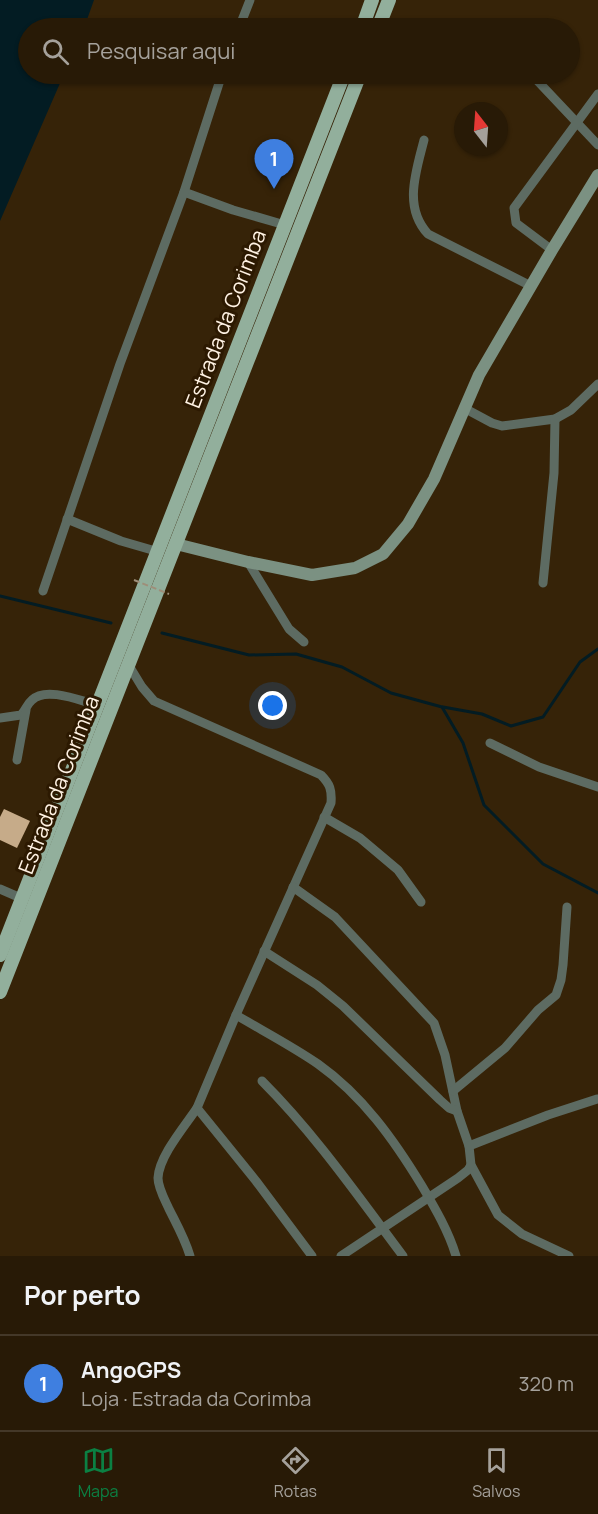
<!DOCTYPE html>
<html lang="pt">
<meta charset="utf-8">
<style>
:root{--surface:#281a06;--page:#302310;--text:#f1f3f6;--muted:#a5a19b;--line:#443828;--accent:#0b8043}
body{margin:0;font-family:Manrope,sans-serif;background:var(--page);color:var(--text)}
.compass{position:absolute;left:454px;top:102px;width:54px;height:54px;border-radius:50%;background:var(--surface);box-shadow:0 2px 4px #0004;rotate:343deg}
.you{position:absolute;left:273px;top:706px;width:21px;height:21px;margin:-15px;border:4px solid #fff;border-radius:50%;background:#1a73e8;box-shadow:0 0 0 9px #1a73e833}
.badge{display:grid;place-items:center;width:39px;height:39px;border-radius:50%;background:var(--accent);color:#fff;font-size:20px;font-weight:700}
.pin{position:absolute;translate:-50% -50px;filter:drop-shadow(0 2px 3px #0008)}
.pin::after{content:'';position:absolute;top:32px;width:21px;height:18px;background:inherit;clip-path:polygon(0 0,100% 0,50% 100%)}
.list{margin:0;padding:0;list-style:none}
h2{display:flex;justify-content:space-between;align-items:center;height:78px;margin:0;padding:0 24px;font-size:26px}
h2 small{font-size:20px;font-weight:400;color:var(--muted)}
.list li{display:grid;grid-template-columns:39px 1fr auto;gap:18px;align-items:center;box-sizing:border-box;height:96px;padding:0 24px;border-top:2px solid var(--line)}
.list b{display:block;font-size:22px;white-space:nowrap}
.list p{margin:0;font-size:20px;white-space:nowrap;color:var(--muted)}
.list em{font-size:20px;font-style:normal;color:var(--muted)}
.icon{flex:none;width:33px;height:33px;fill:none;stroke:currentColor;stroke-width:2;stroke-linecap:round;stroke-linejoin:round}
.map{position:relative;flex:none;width:598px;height:1256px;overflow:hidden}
.search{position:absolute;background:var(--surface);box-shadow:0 2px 4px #0004;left:18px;right:18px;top:18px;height:66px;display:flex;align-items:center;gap:15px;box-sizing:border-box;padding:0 21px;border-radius:33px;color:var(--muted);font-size:22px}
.sheet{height:174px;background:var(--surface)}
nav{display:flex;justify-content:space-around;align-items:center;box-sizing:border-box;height:84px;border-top:2px solid var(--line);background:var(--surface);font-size:16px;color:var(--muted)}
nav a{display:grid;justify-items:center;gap:3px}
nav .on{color:var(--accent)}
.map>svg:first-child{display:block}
.water{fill:#031c23}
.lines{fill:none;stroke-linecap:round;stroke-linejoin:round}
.stream{stroke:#031c23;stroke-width:3}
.building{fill:#c6ab89}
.street{stroke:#5d6b62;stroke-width:9}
.secondary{stroke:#7b9182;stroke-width:12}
.primary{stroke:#92af9c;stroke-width:14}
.path-bridge{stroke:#9e8e79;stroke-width:2;stroke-dasharray:6 3;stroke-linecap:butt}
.labels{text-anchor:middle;stroke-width:6;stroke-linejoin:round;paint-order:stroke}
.street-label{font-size:21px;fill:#fff2e3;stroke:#2c1901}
</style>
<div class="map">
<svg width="598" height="1256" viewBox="0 0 598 1256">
<rect width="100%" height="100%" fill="#362308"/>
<polygon class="water" points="0,0 94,0 84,28 28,28 28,74 64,74 0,221"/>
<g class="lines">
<g class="stream">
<polyline points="0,596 111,623"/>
<polyline points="162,633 249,655 296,654 342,667 391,693 442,707 463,743 484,805 543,864 598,893"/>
<polyline points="443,707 482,714 511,726 543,717 580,662 598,649"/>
</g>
</g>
<polygon class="building" points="4,809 30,821 17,848 0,840 0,817"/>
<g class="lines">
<g class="street">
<polyline points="239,28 250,0"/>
<polyline points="531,74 598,145"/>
<path d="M424 140C416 172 403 207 428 234L531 286"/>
<polyline points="184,192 233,210 285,225"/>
<polyline points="552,250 516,223 514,208 598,94"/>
<polyline points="464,408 492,423 502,426 555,419 571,410 598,384"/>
<polyline points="67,519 121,541 159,552"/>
<polyline points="248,562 289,629 304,642"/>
<polyline points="543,583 554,473 555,419"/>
<polyline points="43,591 120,364 184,192 222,74"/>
<path d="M128 664 142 687 154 701 321 775C330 784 332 790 331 803L236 1015 197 1108 256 1181 312 1256"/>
<path d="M0 718 21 715C26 710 27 704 32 700 46 686 81 701 97 705"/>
<polyline points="490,743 539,767 598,787"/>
<polyline points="17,760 26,710"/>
<polyline points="324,817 360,838 398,870 421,902"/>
<polyline points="293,887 335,917 434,1023 445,1055 457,1111 469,1146 471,1165 498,1215 522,1234 569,1256"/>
<polyline points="0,889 23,899"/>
<polyline points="264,951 317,985 343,1006 440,1100 449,1108 457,1111"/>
<path d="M236 1015C263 1031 292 1046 318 1064 363 1096 394 1140 422 1186 435 1208 449 1232 456 1256"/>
<path d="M262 1081C315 1134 358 1196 403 1256"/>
<polyline points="453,1091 505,1048 538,1010 556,995 561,980 563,965 567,907"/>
<polyline points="469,1146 548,1115 597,1099"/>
<path d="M190 1256C185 1239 177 1225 169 1209 165 1200 158 1188 158 1178 159 1156 185 1126 197 1108"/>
<polyline points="341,1256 458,1178 468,1170 471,1165"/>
</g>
<polyline class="secondary" points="176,544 248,562 312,575 355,568 383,554 408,524 434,479 479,375 552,250 598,175"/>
<g class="primary">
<polyline points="362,28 372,0"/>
<polyline points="378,28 389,0"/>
<polyline points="0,955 344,74"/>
<polyline points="0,992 360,74"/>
</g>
<polyline class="path-bridge" points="134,580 169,594"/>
</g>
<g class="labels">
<g class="street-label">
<text transform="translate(226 319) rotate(-69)" y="7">Estrada da Corimba</text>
<text transform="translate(59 785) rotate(-69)" y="7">Estrada da Corimba</text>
</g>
</g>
</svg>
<svg class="compass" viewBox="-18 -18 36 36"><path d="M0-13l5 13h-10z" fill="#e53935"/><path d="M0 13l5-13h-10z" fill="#a5a19b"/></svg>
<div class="you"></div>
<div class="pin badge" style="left:274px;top:189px;background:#3f7fe0">1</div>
<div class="search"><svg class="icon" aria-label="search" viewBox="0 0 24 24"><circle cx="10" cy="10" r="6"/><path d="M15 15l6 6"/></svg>Pesquisar aqui</div>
</div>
<section class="sheet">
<h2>Por perto<small></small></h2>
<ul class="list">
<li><span class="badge" style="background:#3f7fe0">1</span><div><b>AngoGPS</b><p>Loja · Estrada da Corimba</p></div><em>320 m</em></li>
</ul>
</section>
<nav>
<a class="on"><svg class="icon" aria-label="map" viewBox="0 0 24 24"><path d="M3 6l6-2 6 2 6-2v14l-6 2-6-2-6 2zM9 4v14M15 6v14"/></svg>Mapa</a>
<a><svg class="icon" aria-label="directions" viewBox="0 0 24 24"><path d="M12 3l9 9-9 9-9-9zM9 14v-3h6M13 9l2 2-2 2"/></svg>Rotas</a>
<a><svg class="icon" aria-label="saved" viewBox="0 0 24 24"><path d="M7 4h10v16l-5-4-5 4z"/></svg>Salvos</a>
</nav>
